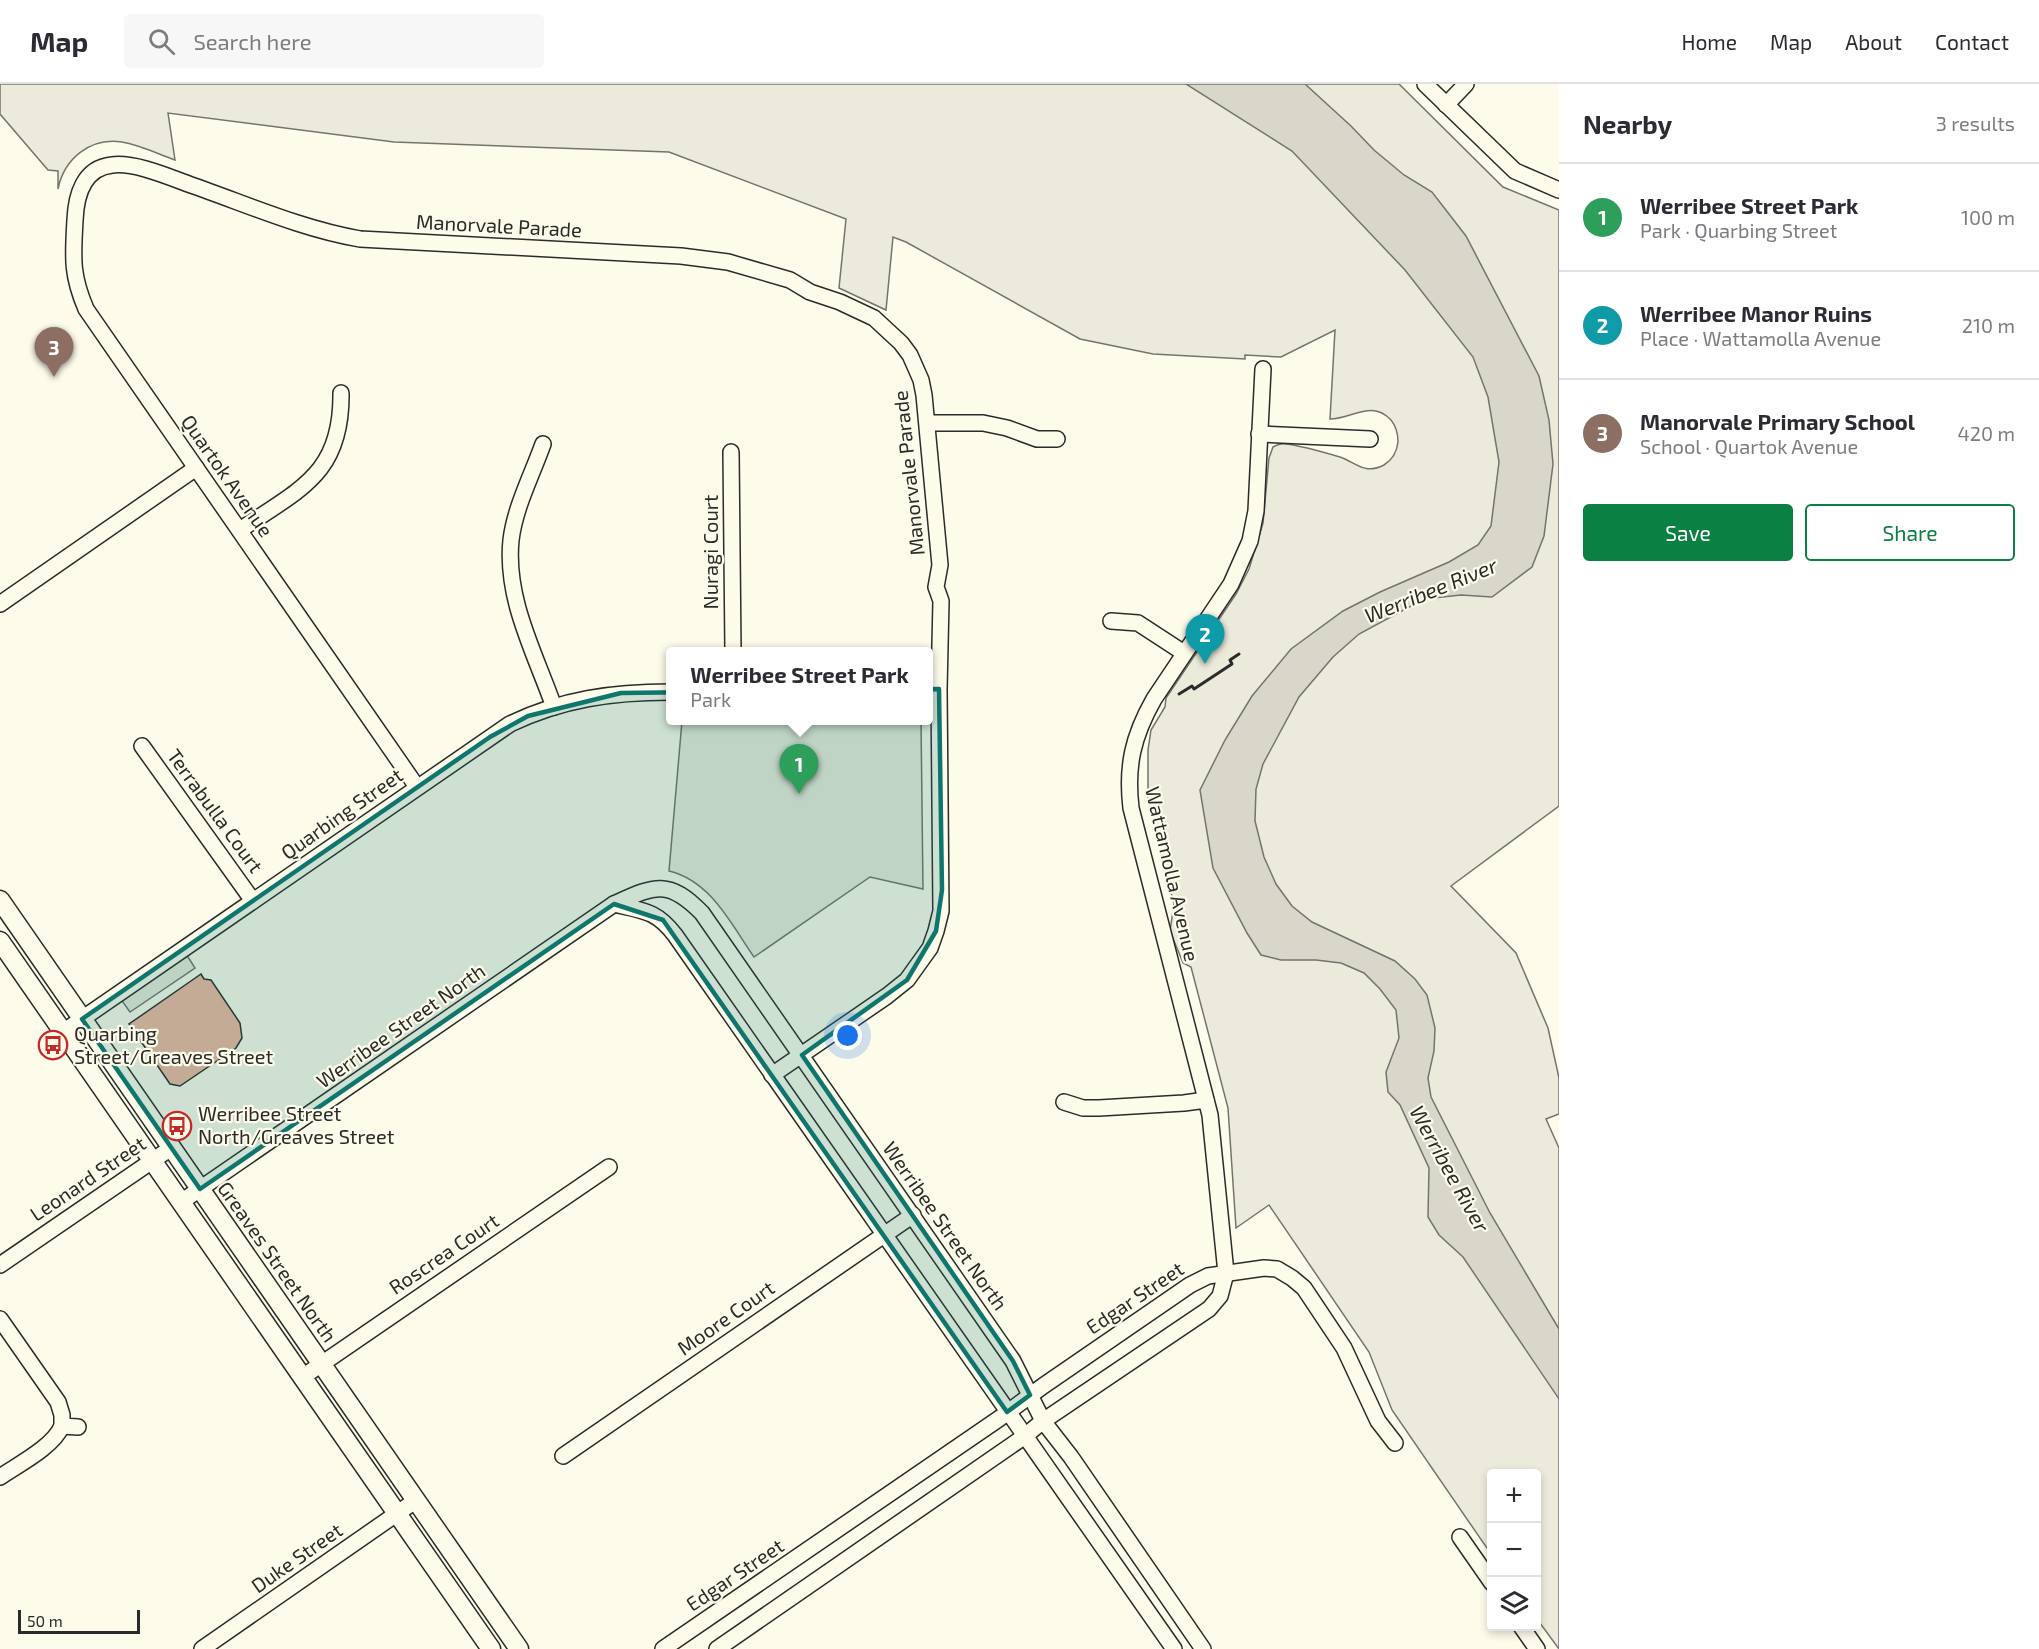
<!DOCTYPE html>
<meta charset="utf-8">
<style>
:root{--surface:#fff;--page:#f7f7f7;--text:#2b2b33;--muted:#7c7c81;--line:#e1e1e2;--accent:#0b8043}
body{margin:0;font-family:"Exo 2",sans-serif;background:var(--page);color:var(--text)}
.controls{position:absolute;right:18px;bottom:18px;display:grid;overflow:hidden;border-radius:6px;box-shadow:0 3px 9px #0003}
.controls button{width:54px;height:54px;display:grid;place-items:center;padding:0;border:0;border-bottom:2px solid var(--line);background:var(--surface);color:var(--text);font:30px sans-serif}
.scale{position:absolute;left:18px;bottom:15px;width:122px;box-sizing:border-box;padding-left:6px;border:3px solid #2b2b2b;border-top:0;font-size:16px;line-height:21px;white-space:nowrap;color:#2b2b2b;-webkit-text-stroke:4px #fdfbea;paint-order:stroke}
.you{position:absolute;left:848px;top:952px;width:21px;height:21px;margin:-15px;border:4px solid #fff;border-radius:50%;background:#1a73e8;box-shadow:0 0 0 9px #1a73e833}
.badge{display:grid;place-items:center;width:39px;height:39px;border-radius:50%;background:var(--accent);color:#fff;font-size:20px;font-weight:700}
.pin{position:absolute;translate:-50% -50px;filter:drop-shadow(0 2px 3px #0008)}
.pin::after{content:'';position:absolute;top:32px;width:21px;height:18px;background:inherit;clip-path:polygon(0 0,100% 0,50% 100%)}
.popup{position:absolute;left:666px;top:563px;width:267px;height:78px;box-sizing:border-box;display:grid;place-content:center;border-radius:6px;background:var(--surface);filter:drop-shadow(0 2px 4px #0005);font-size:20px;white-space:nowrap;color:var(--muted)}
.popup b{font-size:22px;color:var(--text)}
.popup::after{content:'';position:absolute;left:50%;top:100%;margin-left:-12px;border:12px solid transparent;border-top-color:var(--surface)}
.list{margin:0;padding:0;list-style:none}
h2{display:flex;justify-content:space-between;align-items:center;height:78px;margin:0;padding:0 24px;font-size:26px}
h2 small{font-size:20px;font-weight:400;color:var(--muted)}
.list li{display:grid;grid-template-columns:39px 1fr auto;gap:18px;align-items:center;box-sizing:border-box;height:108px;padding:0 24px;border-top:2px solid var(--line)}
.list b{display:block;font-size:22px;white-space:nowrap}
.list p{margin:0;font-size:20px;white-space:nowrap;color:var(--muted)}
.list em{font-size:20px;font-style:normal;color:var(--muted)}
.actions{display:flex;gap:12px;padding:18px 24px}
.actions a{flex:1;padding:14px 0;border:2px solid var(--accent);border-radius:6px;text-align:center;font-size:21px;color:var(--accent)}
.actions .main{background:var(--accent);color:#fff}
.icon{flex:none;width:33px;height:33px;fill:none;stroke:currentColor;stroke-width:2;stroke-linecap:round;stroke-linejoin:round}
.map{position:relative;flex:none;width:1559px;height:1565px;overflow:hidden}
header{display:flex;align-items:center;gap:36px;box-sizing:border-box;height:84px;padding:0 30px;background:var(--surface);border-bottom:2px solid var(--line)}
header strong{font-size:28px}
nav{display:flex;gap:33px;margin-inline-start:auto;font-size:21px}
.search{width:420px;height:54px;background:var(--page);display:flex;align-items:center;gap:15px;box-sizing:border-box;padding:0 21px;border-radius:6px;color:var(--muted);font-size:22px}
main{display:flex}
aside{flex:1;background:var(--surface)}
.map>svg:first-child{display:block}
.green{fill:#ecebdb;stroke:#74746e;stroke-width:1.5}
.parking{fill:#eceadb;stroke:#74746e;stroke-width:1.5}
.water{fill:#d8d7c9;stroke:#74746e;stroke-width:1.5}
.building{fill:#f2b8a0;stroke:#2b2b2b;stroke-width:1.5}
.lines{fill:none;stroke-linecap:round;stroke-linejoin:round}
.minor-casing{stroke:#2b2b2b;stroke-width:18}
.tertiary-casing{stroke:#2b2b2b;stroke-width:21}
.minor{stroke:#fdfbea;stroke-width:15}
.tertiary{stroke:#fdfbea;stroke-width:18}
.wall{stroke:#2b2b2b;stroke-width:3}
.marked{fill:#0f766e;fill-opacity:0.2;stroke:#0f766e;stroke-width:4.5;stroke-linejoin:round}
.labels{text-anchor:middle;stroke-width:4.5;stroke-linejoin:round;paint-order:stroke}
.street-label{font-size:20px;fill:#2b2b2b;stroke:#fdfbea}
.poi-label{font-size:20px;fill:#2b2b2b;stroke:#fdfbea;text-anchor:start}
.water-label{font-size:21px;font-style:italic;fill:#2b2b2b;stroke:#fdfbea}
</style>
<header>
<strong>Map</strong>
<div class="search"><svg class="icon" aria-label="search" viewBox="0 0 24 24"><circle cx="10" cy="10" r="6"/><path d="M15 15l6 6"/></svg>Search here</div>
<nav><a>Home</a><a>Map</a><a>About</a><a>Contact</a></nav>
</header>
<main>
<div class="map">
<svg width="1559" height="1565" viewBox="0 0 1559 1565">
<rect width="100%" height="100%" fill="#fdfbea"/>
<g class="green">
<path d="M0 0H1399L1503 103 1559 126V722L1451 802 1516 869 1548 944 1559 994V1030L1546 1035 1559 1064V1565L1537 1535 1536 1390H1492L1491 1470 1392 1326 1369 1268 1269 1121 1236 1144 1228 1024 1191 883 1183 879 1170 847 1174 820 1148 716V666L1151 646 1165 623 1166 614 1236 510 1249 485 1263 439 1269 374 1273 363C1277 361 1281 359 1286 360 1303 362 1323 368 1340 373 1357 379 1364 391 1384 381 1392 376 1397 367 1398 358 1398 350 1396 342 1391 336 1372 315 1352 335 1330 335L1335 246 1281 273 1245 271V275L1153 270 1080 255 906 158 893 153 886 226 839 204 846 135 669 68 394 58 168 29 175 76C158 70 140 61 122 58 90 53 64 75 58 105V87L48 86 0 30Z"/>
<path d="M682 637H921L923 805 870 793 754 873C731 840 711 797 669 787Z"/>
</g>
<polygon class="parking" points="183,865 195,884 130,928 117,910"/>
<polygon class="water" points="1186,0 1305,0 1351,42 1374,66 1404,91 1432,108 1466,152 1539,292 1549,336 1553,380 1544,452 1532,483 1492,513 1461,511 1424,515 1359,550 1333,573 1299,613 1263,680 1256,705 1255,737 1264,773 1276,800 1292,822 1312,838 1395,877 1415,895 1427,911 1435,944 1434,967 1428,994 1431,1013 1490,1129 1559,1245 1559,1315 1463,1173 1439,1151 1428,1133 1429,1084 1400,1021 1388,1008 1386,988 1399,954 1396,926 1380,905 1364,889 1341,879 1316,876 1281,876 1261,871 1247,849 1213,784 1200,706 1225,656 1252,612 1291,565 1343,527 1380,508 1449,478 1478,461 1491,442 1499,378 1488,313 1473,273 1405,186 1292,67"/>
<polygon class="building" points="201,890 204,895 211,896 240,939 242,954 236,964 180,1002 170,1000 129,940"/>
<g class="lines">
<g class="minor-casing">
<g id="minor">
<polyline points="1425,0 1515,87 1559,106"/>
<polyline points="1446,21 1466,0"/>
<polyline points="928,339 983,339 1007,344 1037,355 1057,355"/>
<polyline points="1259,350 1370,355"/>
<path d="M543 360C532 391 515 423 511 456 505 515 535 569 554 623"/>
<polyline points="731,368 733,568"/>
<path d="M240 446C299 405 342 391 341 309"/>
<polyline points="0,520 196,384"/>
<polyline points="1111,537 1138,539 1184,569"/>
<polyline points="142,662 253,817"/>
<path d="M417 703 86 225C71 190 73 173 75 136 76 112 83 84 112 81 135 78 169 93 191 101 246 120 302 145 360 155L681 172 728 178 790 196 810 208 840 218 874 234 901 259 910 271 921 296 924 311 940 481 936 503 941 517 939 605 941 827 936 847 930 864 907 896 887 912 772 991"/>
<path d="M614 820C643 827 656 826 675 851L1174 1565"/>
<path d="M63 948 510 640C562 615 613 608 670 608"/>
<polyline points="1064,1018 1083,1024 1099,1024 1184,1019 1206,1016"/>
<path d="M181 1118 614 820C654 802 668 794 702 829L1013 1277 1043 1337 1071 1373 1203 1565"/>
<polyline points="0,1181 171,1064"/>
<polyline points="0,1235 58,1318 62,1331 62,1342 78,1343"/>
<polyline points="304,1292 609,1083"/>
<polyline points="563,1372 913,1131"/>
<path d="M0 1393C19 1380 53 1363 62 1342"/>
<polyline points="1460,1453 1492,1499"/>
<polyline points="1521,1542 1537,1565"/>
<polyline points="202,1565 415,1417"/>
<polyline points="663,1565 1000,1334 1043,1302 1190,1201 1208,1192 1264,1184 1277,1185 1292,1194 1304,1204 1344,1264 1378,1337 1395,1359"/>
<path d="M717 1565 1025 1352 1043 1337 1209 1225 1220 1212 1226 1189 1210 1031 1131 724C1126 682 1133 652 1154 615L1231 500 1250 457 1256 427 1263 285"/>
</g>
</g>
<g class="tertiary-casing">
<g id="tertiary">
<polyline points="0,816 519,1565"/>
<polyline points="0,857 491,1565"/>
</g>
</g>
<use href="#minor" class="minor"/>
<use href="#tertiary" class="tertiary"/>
<polyline class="wall" points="1179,610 1192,602 1194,605 1232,580 1230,576 1239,570"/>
</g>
<path class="marked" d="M939 605 942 806 936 847 907 896 802 971 1013 1277 1030 1311 1007 1328 663 836 614 820 200 1105 82 935 490 653 528 632 621 609Z"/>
<defs>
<g id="bus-ring" transform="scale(1.5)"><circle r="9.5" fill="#fdfbea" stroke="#c62828" stroke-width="1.5"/><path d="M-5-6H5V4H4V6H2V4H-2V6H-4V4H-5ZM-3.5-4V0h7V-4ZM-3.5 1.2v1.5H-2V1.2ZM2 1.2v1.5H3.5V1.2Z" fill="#c62828"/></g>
</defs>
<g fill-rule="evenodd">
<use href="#bus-ring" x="53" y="961"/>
<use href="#bus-ring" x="177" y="1042"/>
</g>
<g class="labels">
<g class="street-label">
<text transform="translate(499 142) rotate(3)" y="7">Manorvale Parade</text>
<text transform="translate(909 389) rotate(-96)" y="7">Manorvale Parade</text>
<text transform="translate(227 392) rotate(55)" y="7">Quartok Avenue</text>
<text transform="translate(711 468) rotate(-90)" y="7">Nuragi Court</text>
<text transform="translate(215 727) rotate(54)" y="7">Terrabulla Court</text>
<text transform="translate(342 730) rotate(-35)" y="7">Quarbing Street</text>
<text transform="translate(1172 790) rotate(77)" y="7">Wattamolla Avenue</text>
<text transform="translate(401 942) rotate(-35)" y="7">Werribee Street North</text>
<text transform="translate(88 1095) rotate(-34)" y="7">Leonard Street</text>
<text transform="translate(945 1142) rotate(55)" y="7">Werribee Street North</text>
<text transform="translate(444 1170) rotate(-34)" y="7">Roscrea Court</text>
<text transform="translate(277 1178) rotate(55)" y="7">Greaves Street North</text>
<text transform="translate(1135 1214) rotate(-34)" y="7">Edgar Street</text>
<text transform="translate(726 1234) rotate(-35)" y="7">Moore Court</text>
<text transform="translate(297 1474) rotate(-35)" y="7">Duke Street</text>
<text transform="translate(735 1491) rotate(-34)" y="7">Edgar Street</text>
</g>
<g class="poi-label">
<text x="74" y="957">Quarbing<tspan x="74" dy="23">Street/Greaves Street</tspan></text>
<text x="198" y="1037">Werribee Street<tspan x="198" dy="23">North/Greaves Street</tspan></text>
</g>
<g class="water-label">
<text transform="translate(1431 507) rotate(-22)" y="7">Werribee River</text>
<text transform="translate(1449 1085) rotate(61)" y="7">Werribee River</text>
</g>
</g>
</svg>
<div class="controls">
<button>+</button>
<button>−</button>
<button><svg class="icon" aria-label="layers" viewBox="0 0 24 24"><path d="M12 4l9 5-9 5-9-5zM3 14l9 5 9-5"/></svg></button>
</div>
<div class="scale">50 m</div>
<div class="you"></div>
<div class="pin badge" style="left:799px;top:710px;background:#2e9e5b">1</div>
<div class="popup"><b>Werribee Street Park</b>Park</div>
<div class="pin badge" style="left:1205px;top:580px;background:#0f9aa8">2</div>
<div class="pin badge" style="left:54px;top:293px;background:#8d6e63">3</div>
</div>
<aside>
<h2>Nearby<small>3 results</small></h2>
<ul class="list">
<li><span class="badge" style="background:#2e9e5b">1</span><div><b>Werribee Street Park</b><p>Park · Quarbing Street</p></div><em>100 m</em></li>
<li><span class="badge" style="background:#0f9aa8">2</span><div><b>Werribee Manor Ruins</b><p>Place · Wattamolla Avenue</p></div><em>210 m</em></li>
<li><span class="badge" style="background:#8d6e63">3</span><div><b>Manorvale Primary School</b><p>School · Quartok Avenue</p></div><em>420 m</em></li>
</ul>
<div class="actions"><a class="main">Save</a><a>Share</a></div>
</aside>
</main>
